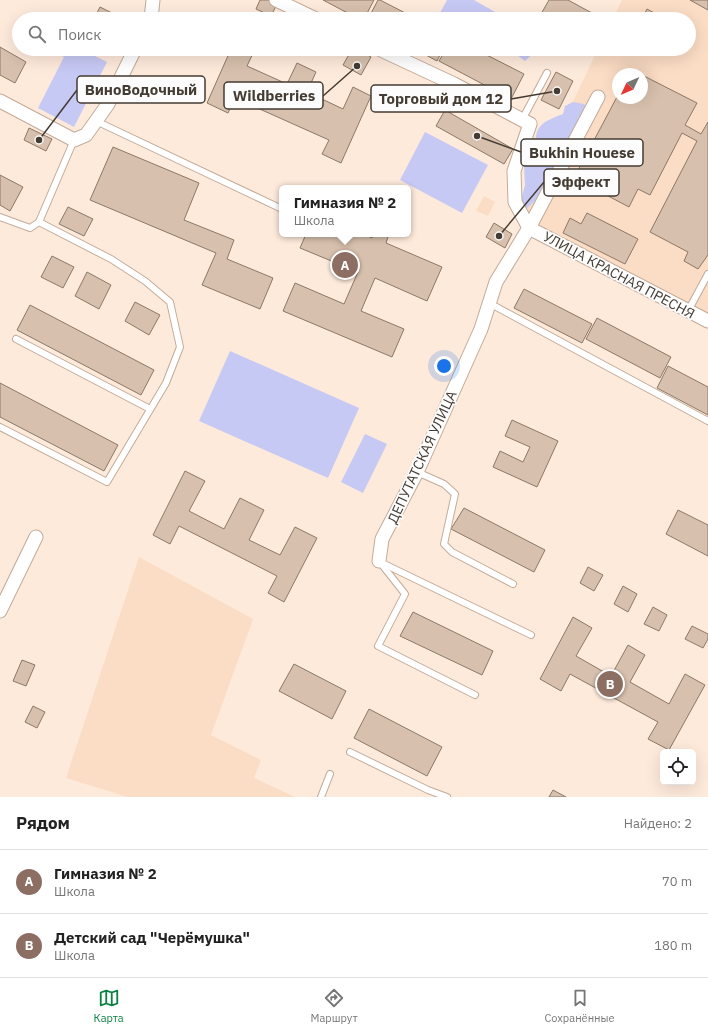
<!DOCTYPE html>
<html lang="ru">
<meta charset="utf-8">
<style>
:root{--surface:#fff;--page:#f2f2f2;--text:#222;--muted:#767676;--line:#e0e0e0;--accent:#0b8043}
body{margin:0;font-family:"IBM Plex Sans",sans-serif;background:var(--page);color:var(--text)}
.controls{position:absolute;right:12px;bottom:12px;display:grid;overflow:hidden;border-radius:6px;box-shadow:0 4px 16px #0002}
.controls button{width:36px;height:36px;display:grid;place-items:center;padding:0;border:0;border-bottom:1px solid var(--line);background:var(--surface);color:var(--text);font:20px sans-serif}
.compass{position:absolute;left:612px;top:68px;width:36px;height:36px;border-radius:50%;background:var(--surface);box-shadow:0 4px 16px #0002;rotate:226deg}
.you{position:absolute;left:444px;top:366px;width:14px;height:14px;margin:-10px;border:3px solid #fff;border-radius:50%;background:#1a73e8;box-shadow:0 0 0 6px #1a73e833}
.badge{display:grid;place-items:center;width:26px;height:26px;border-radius:50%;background:var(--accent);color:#fff;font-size:13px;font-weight:700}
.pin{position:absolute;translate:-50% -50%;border:2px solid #fff;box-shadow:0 1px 4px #0006}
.popup{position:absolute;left:279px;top:185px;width:132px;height:52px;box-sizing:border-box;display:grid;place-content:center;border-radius:6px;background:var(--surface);filter:drop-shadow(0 1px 3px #0005);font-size:13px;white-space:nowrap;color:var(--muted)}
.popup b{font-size:15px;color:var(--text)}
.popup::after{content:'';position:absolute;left:50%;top:100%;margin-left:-8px;border:8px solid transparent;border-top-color:var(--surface)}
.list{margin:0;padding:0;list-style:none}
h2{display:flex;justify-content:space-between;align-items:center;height:52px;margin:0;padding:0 16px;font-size:17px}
h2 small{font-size:13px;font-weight:400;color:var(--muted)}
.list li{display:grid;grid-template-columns:26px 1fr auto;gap:12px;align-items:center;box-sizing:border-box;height:64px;padding:0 16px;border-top:1px solid var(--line)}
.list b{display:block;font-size:15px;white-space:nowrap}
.list p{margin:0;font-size:13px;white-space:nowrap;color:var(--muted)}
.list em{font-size:13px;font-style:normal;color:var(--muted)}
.icon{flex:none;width:22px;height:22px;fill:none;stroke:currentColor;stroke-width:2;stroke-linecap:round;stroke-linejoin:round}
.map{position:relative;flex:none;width:708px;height:797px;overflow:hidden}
.search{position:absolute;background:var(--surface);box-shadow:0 4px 16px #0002;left:12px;right:12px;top:12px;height:44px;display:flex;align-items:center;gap:10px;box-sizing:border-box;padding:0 14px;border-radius:22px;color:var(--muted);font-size:15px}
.sheet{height:180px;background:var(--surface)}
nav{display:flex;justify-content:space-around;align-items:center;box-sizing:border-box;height:56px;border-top:1px solid var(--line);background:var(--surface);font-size:11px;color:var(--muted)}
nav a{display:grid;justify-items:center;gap:2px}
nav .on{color:var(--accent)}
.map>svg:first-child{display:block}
.built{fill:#fbdcc4;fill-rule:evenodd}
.green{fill:#c7c9f5}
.building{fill:#d7c0ad;stroke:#8d7866}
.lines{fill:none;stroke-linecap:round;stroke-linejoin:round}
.lane-casing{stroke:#c2ab99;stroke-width:8}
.street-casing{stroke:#c2ab99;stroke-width:15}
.lane{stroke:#fff;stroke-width:6}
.street{stroke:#fff;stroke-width:13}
.labels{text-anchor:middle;stroke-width:3.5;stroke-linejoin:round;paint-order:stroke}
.street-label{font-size:14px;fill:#443b33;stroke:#fbfcfb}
.leader{fill:none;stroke:#443b33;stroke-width:1.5}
.callout-dot{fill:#443b33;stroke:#fbfcfb;stroke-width:1.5}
.callout{fill:#fbfcfb;stroke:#443b33;stroke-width:1.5}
.callout-label{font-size:15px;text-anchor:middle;font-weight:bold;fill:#443b33}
</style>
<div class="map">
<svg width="708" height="797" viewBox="0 0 708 797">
<rect width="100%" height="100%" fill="#feeadb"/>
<g class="built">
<path d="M622 0H708V318L516 221 598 49H689V19H613ZM618 74H642V98H618Z"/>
<polygon points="484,196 495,202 488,216 476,211"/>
<polygon points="139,557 253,619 211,735 261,760 254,778 295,797 128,797 66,778"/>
</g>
<g class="green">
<polygon points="447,0 474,0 502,16 502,19 446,19 439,15"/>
<polygon points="49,49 81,49 107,62 74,127 38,108 64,57"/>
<polygon points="509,49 538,49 525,61"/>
<path d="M573 102 584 104 588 109 542 195 527 208 520 203 525 185 524 164 535 151C535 125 540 123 563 114L565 106Z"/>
<polygon points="425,132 488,165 462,213 400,180"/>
<polygon points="230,351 359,408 328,478 199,421"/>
<polygon points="365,434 387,444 363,493 341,482"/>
</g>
<g class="building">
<polygon points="260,0 270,0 277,4 271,16 256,9"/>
<polygon points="323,0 374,0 364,19 359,19"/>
<polygon points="378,0 380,0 417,19 368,19"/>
<polygon points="549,0 568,0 603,19 550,19 541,14"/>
<polygon points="690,0 708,0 708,10"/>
<polygon points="100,7 112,13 109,19 94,19"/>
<polygon points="647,9 665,19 642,19"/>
<polygon points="0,47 26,62 15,83 0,75"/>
<polygon points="231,49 255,49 247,66 287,84 297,63 316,72 307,92 343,109 353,87 371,96 341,163 322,154 329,140 235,98 228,113 207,103"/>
<polygon points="352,49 357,49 371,57 361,75 343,65"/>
<polygon points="415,49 443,49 437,61"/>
<polygon points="446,49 475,49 524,74 511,99 439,61"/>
<polygon points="632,69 641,74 629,74"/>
<polygon points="556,72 573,81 559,109 541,100"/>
<polygon points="642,75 697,103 685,125 701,134 708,122 708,255 698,269 684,261 688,252 650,232 697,141 682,133 650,195 638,189 629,207 574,178 618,95 618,98 642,98"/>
<polygon points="445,110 513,149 504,164 436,126"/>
<polygon points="29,128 52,139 46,151 24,140"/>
<polygon points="113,147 199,183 184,220 234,240 227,259 273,278 260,309 202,285 216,253 90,200"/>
<polygon points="0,175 23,187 10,211 0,205"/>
<polygon points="68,207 93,219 84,236 59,224"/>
<polygon points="587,213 638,239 625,264 563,233 570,218 581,224"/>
<polygon points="494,223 512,234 505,248 486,237"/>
<polygon points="306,234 363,234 372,238 374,234 389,234 386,243 442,267 427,301 375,278 361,311 404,329 392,357 283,311 295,283 344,304 358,272 300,248"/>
<polygon points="52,256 74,267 63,288 41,277"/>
<polygon points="87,272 111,285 99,309 75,296"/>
<polygon points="524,289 592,324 582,343 514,308"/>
<polygon points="135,302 160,315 149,335 125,321"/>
<polygon points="30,305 154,370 141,395 17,330"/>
<polygon points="597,318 671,357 660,378 586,339"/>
<polygon points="668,366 708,387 708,415 657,388"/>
<polygon points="0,383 118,445 104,471 0,417"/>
<polygon points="512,420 558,441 537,487 493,467 500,451 523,462 530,447 505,436"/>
<polygon points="185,471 205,481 189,511 224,529 240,498 264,510 249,540 280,555 295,527 317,538 284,602 268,593 277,576 179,526 170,544 153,535"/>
<polygon points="464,508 545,550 534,572 451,529"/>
<polygon points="678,510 708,525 708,556 666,534"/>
<polygon points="588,567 603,575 594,591 580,583"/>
<polygon points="623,586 637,594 628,612 614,604"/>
<polygon points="653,607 667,615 659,631 644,624"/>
<polygon points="413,612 493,651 482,675 400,636"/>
<polygon points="573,617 592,628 576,656 611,676 628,645 645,655 630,682 669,704 685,674 705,685 669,750 648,739 658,722 570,674 561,691 540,679"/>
<polygon points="692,626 708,634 708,639 703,648 685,639"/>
<polygon points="22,660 35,665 26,686 13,681"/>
<polygon points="294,664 346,691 332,719 279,691"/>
<polygon points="33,706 45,712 37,728 25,722"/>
<polygon points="369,709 442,747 427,776 354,738"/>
<polygon points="553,790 566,797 549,797"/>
</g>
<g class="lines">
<g class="lane-casing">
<g id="lane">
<polyline points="522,120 547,73"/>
<polyline points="96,121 282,209"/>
<polyline points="0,217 30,228 39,222 74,140"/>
<polyline points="489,303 708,421"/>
<polyline points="688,311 708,274"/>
<polyline points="16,339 150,409"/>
<polyline points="0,427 107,482 166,383 180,347 170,302 145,281 111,259 39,222"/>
<polyline points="417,472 444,484 455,494 444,544 452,552 513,584"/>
<polyline points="379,561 405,594 378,646 475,695"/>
<polyline points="380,562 531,635"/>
<polyline points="350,752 428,790 447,797"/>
<polyline points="321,797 330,774"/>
</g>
</g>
<g class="street-casing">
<g id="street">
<polyline points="276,0 316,19"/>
<polyline points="151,19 153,0"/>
<polyline points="379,49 454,84 530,124 514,171 515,202 529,228 708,321"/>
<polyline points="0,101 74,140 86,135 96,121 108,104 135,49"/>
<polyline points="379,561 382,539 417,472 481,329 496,282 529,228 598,97"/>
<polyline points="0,611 36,537"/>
</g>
</g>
<use href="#lane" class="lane"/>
<use href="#street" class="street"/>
</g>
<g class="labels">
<g class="street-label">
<text transform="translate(619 275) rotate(28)" y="5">УЛИЦА КРАСНАЯ ПРЕСНЯ</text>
<text transform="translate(422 457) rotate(-65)" y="5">ДЕПУТАТСКАЯ УЛИЦА</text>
</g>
</g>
<path class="leader" d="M39 140L77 90M357 66L323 96M557 91L511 99M477 136L521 152M499 236L544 182"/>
<g class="callout-dot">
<circle cx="39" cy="140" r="4"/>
<circle cx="357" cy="66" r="4"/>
<circle cx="557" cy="91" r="4"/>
<circle cx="477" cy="136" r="4"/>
<circle cx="499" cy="236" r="4"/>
</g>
<g class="callout">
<rect x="77" y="76" width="128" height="27" rx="4"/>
<rect x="224" y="82" width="99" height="27" rx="4"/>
<rect x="371" y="85" width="140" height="27" rx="4"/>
<rect x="521" y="139" width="122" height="27" rx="4"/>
<rect x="544" y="169" width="75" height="27" rx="4"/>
</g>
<g class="callout-label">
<text x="141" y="95">ВиноВодочный</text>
<text x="274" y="101">Wildberries</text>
<text x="441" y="104">Торговый дом 12</text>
<text x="582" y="158">Bukhin Houese</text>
<text x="581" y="187">Эффект</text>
</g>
</svg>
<div class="controls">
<button><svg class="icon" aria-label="locate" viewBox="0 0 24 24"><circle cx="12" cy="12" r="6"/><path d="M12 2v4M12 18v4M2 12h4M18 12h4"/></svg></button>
</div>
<svg class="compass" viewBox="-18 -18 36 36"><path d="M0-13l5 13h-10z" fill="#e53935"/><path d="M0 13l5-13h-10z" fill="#767676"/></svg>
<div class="you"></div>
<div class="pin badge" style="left:345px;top:265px;background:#8d6e63">A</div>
<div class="popup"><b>Гимназия № 2</b>Школа</div>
<div class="pin badge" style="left:610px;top:684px;background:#8d6e63">B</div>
<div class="search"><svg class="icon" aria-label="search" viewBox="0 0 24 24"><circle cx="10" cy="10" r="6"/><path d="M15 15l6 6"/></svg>Поиск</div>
</div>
<section class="sheet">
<h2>Рядом<small>Найдено: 2</small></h2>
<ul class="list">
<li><span class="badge" style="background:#8d6e63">A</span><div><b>Гимназия № 2</b><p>Школа</p></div><em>70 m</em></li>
<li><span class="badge" style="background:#8d6e63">B</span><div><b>Детский сад &quot;Черёмушка&quot;</b><p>Школа</p></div><em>180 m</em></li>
</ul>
</section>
<nav>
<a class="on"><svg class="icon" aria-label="map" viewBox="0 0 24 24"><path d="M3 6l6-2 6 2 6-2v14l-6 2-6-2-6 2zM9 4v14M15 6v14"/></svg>Карта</a>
<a><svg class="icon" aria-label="directions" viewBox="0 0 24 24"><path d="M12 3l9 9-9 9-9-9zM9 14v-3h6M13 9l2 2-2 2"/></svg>Маршрут</a>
<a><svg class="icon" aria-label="saved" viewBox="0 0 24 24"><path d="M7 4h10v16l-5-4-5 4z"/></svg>Сохранённые</a>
</nav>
